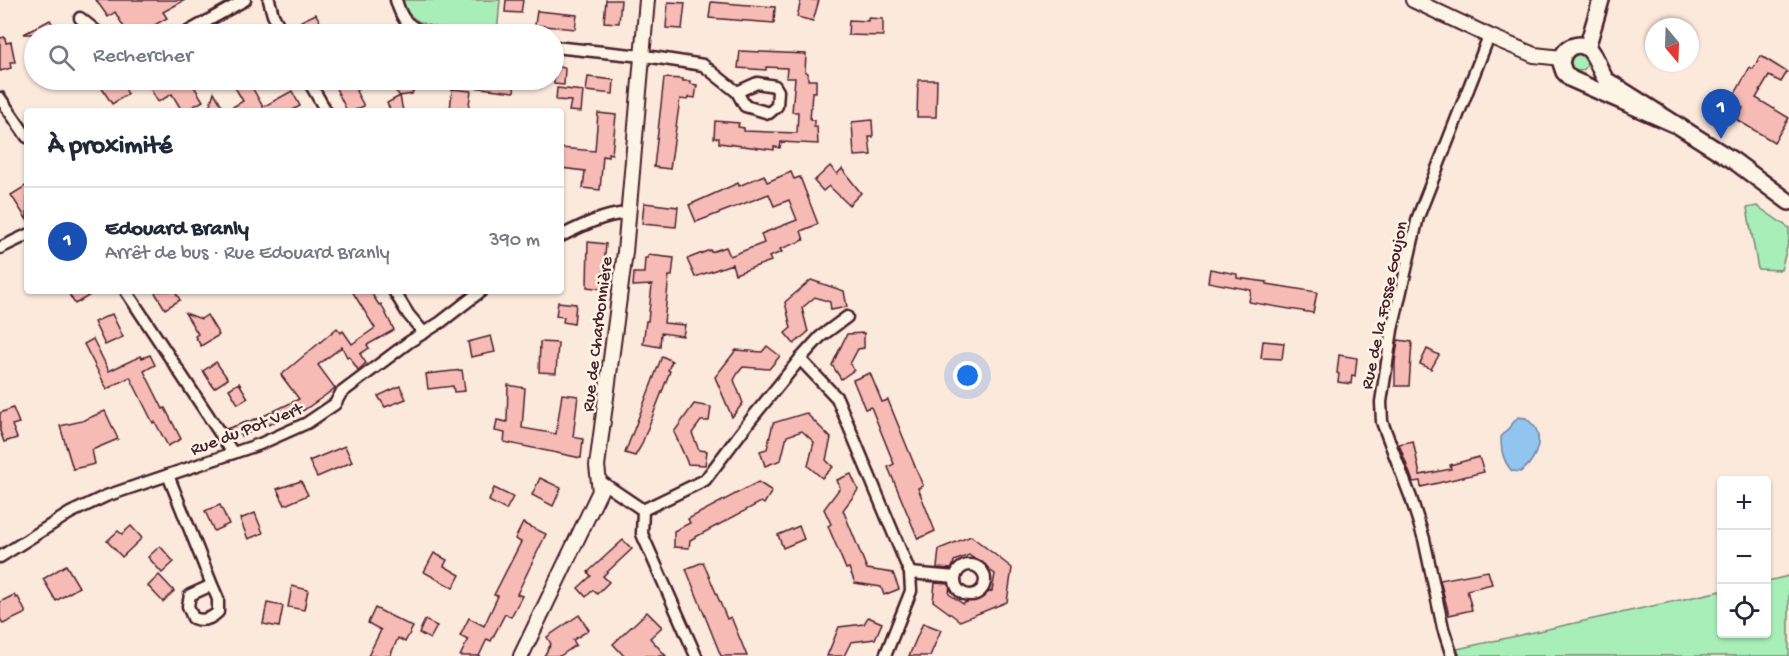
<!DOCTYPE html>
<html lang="fr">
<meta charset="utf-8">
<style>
:root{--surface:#fff;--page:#f6f6f7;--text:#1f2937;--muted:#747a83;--line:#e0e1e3;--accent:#db2777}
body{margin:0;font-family:"Gochi Hand",sans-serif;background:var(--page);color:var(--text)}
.controls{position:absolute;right:18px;bottom:18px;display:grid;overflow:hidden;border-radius:6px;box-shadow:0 2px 4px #0004}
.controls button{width:54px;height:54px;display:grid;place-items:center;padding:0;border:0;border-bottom:2px solid var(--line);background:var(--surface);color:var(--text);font:30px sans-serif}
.compass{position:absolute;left:1645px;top:18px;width:54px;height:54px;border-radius:50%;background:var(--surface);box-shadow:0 2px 4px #0004;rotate:161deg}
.you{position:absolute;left:968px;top:376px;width:21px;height:21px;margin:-15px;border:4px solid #fff;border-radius:50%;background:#1a73e8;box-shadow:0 0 0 9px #1a73e833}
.badge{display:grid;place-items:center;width:39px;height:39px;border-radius:50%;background:var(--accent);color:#fff;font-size:20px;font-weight:700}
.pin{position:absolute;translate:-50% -50px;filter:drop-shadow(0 2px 3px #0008)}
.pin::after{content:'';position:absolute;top:32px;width:21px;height:18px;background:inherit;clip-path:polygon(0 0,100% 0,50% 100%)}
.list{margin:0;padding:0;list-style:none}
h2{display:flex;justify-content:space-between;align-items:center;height:78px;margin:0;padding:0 24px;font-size:26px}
h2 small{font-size:20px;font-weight:400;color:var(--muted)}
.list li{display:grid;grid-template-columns:39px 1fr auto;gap:18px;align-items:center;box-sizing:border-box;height:108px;padding:0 24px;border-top:2px solid var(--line)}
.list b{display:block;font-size:22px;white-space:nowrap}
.list p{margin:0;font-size:20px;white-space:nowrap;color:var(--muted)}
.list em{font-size:20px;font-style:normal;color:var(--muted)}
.icon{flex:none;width:33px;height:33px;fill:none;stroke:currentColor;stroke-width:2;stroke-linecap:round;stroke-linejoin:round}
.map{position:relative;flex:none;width:1789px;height:656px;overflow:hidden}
.search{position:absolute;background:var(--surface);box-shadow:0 2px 4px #0004;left:24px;top:24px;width:540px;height:66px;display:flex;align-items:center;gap:15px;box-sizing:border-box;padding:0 21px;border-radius:33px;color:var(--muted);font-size:22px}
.panel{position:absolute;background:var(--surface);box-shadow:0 2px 4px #0004;left:24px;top:108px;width:540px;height:186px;border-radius:6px}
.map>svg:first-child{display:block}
.green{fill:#a8eeb9;stroke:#798672;stroke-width:1.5}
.water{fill:#91c4ee;stroke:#7582a0;stroke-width:1.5}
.building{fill:#f7bbb6;stroke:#4a1f2b;stroke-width:1.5}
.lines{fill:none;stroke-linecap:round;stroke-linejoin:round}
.minor-casing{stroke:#4a1f2b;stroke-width:15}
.tertiary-casing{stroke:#4a1f2b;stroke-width:18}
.secondary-casing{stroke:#4a1f2b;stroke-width:20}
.minor{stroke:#fcf5e5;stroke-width:10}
.tertiary{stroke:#fcf5e5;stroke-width:14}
.secondary{stroke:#fcf5e5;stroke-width:15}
.labels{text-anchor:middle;stroke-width:5;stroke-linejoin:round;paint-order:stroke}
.street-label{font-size:18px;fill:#4a1f2b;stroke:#fcf5e5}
</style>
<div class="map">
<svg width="1789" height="656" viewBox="0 0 1789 656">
<rect width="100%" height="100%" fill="#fbe9dc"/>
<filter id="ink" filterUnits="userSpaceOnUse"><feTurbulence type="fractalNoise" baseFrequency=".0167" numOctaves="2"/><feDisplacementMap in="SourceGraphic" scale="12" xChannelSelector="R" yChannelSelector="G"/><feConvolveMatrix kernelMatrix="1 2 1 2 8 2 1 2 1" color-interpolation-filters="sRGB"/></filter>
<g filter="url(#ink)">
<g class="green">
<path d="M402 0H500L497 34C471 31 407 34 402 0Z"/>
<circle cx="1579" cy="63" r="8"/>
<polygon points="1757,206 1789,228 1789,240 1781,270 1758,269 1747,208"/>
<polygon points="1789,576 1789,656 1460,656 1457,649 1721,591 1722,634 1766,634 1767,581"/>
</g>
<path class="water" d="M1518 417 1526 418C1529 421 1534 425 1536 429 1543 444 1533 464 1520 472L1512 471C1503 461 1501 451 1501 437Z"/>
<g class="building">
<polygon points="96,0 185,0 163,12 167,18 139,34 128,34 115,12 108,17"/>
<polygon points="506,0 523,0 521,13 505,12"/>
<polygon points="606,0 621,0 619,23 604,22"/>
<polygon points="801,0 819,0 813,21 797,17"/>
<polygon points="668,2 685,3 682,29 666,28"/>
<polygon points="711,2 775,7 774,23 709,18"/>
<polygon points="537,11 577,15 575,29 535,25"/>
<polygon points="316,14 326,34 307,34 301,21"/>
<polygon points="868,18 883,19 883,36 848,35 849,20 868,21"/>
<polygon points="50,20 59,34 24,34"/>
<polygon points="5,37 6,43 11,42 15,62 10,62 11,68 0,71 0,38"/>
<polygon points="740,51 806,54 805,72 808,73 808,80 816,80 816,92 812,92 810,120 814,120 814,127 817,127 818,144 781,142 780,148 774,147 774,150 719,143 719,138 714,138 715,121 739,123 738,127 744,128 744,131 797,133 798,112 792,112 795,78 786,78 787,68 766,67 766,70 738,68"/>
<polygon points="1761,56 1787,72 1781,82 1769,76 1756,98 1789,118 1774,142 1737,120 1743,108 1731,101 1750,67 1753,69"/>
<polygon points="554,66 565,68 564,85 554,84"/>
<polygon points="588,77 614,80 613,94 586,91"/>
<polygon points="664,78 683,79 683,81 690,81 690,84 697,85 695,98 689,97 688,100 680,99 670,169 654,167"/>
<polygon points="114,80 120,80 128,94 112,104 101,87"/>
<polygon points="154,80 190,80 203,101 185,111 182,111 172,94 158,102 150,88 157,84"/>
<polygon points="240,80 248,80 263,107 292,91 300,106 291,111 226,111 243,101 233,84"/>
<polygon points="332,80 371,80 356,91 364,106 353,111 347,111"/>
<polygon points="394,80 417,80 412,94 400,96 392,87"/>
<polygon points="474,80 515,80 514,92 473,87"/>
<polygon points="918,80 937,80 936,117 917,117"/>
<polygon points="557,88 583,91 581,112 569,111 571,101 556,100"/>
<polygon points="452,89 471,91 468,111 450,111"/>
<polygon points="214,92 225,111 208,111"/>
<polygon points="400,96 403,111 391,111 387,103"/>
<polygon points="598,113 616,115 612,154 608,153 608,157 603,156 600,190 583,188 585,171 561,168 561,148 595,151"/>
<polygon points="872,120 873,137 869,137 871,155 854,156 852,122"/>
<polygon points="830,166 837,174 842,169 861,193 849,205 829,186 823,191 814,181"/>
<polygon points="791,172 794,179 800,177 818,224 801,231 804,240 780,249 782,252 769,257 771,261 735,274 732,264 695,277 687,259 710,250 711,252 726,247 730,256 764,243 761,234 797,220 789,200 774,206 769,194 696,222 689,205 738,183 739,186 764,175 767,182"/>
<polygon points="27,185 27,220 11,195"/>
<polygon points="644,203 678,207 676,227 642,224"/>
<polygon points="588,242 606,244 602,289 587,287"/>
<polygon points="648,255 674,258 672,276 669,276 664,323 685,325 683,336 661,333 660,347 643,344 646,321 648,321 652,285 633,286 634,273 644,273 645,258 648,258"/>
<polygon points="1210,269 1237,274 1237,278 1267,282 1267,284 1317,292 1313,313 1249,302 1251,290 1208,282"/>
<polygon points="811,280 844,291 847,307 831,310 830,302 815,297 802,308 808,332 794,344 785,333 791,328 785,302"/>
<polygon points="67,291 97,291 75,304"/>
<polygon points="154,291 175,291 180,300 165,309"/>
<polygon points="352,291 370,291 379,305 381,304 394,330 367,345 369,348 360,354 366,363 358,370 349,356 347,357 342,347 318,365 335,388 323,397 304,410 241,436 240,433 226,429 255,419 255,420 299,399 281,375 337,328 341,333 343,331 352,344 375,328"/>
<polygon points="558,302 576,304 574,324 563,322 564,317 556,316"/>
<polygon points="185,313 201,319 207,315 219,335 201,346 195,336 198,334"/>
<polygon points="112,314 123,337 105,345 94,322"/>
<polygon points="864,333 864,348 858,349 850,364 854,370 841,379 832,365 847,334"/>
<polygon points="491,336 495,352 471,357 468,342"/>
<polygon points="93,339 109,371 141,356 142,358 150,355 155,365 144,371 163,409 165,408 181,439 168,446 155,422 153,423 130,377 107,389 84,344"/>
<polygon points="1398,340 1412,342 1409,386 1395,386 1395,362"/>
<polygon points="1263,341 1284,343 1282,359 1261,358"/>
<polygon points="540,342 558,343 556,373 539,372"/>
<polygon points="767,346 780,356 769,369 743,367 738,373 734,380 743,403 732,417 715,377 736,350 762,352"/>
<polygon points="1427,349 1439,355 1431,369 1420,364"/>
<polygon points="1339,355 1357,358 1355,376 1352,375 1351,384 1338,382 1339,374 1337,373"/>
<polygon points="662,356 672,361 668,370 670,371 641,446 635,456 625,453"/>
<polygon points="216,362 228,379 214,388 203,371"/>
<polygon points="462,370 465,391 454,392 453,386 428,389 426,374"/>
<polygon points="870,373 882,402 888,400 923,486 918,488 935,531 918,539 888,467 894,464 871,407 865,409 853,380"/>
<polygon points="239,383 248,398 238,404 229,389"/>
<polygon points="508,385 525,388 522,428 556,434 562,394 578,396 573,437 583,439 581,458 504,442 505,433 495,431 497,420 507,422"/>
<polygon points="400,386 406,399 385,407 378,396"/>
<polygon points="694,404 711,407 709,421 701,421 692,433 699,450 707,451 705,465 688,464 674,432"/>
<polygon points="13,408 19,423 12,425 17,438 4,442 0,431 0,413"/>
<polygon points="105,411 118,439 92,450 95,464 73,469 60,426 82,421"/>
<polygon points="806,413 831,438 826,460 833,467 822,478 808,466 814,442 802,431 787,436 781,460 765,466 760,451 767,449 773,423"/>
<polygon points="1413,441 1420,475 1451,469 1450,465 1479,457 1484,472 1421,487 1420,481 1413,482 1399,444"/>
<polygon points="345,446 352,462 317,477 309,461"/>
<polygon points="851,474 858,490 843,510 867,569 893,573 899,589 884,595 881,587 855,583 849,568 846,569 828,526 831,524 824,509 840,488 837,480"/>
<polygon points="540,478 561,488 553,506 532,495"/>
<polygon points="301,481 308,495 285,505 277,489"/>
<polygon points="758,482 772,491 764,504 761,502 690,540 689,548 674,547 674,531 690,523 688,519"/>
<polygon points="494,488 513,497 506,510 489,501"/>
<polygon points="220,505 229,524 214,531 205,511"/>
<polygon points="255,513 263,533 248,539 240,519"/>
<polygon points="523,523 546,534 517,594 522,596 511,617 505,614 491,641 487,639 479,656 460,656 468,640 460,636 469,618 484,626 498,596 494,595 521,542 515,539"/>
<polygon points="131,526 142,538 122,557 107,541 118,531 122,534"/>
<polygon points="799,526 804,539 783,548 778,535"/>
<polygon points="971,536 1012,568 1007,602 960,621 933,601 935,583 950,584 949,594 963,604 992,591 995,574 969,555 954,561 952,569 937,568 939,549"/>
<polygon points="623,540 632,549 603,576 609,582 597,594 593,590 586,597 578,588 591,576 588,572"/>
<polygon points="160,546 174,562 162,573 148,557"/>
<polygon points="434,553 447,560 444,566 460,575 453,588 424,572"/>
<polygon points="703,562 727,619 731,617 747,656 721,656 686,569"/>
<polygon points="66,565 79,587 56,601 43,579"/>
<polygon points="1488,571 1492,584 1467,590 1472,610 1449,615 1440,580"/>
<polygon points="159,575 174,591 163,602 148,586"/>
<polygon points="292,586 308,590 304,610 288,607"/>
<polygon points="14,595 16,598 18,597 26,613 3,624 0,618 0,602"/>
<polygon points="267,603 283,606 279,627 263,624"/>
<polygon points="375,608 413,627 405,642 398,638 390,656 368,656 381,630 368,623"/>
<polygon points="647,612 662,627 650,638 666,656 624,656 613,644"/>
<polygon points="579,615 589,630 573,640 576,645 560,656 544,656 551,644 547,637"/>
<polygon points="868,617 882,623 875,639 851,642 844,656 827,656 839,627 864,624"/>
<polygon points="425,620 437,626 430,639 419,633"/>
<polygon points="923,623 941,630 930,656 909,656"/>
</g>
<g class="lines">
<g class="minor-casing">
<g id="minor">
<polyline points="269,0 273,15 283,34"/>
<path d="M396 0C402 21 407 25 426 34"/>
<polyline points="80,18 100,34"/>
<polyline points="184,34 245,0"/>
<polyline points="554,47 652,57 703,65 737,92 745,106 769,113 777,106 778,91 775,86 757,83 737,92"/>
<polyline points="308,80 326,111"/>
<polyline points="0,98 27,137"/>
<path d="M561 236C583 225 603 215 628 213"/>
<polyline points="0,248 27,235"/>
<polyline points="126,291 233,453"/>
<polyline points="394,291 408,314 424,333"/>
<polyline points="800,359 820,337 847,317"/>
<path d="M168 475 212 585 190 595 188 606 193 618C203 622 211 619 218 612V599L212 585"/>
<polyline points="600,481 643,510"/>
<polyline points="643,510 705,480 752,418 800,359 837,398 910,573 911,591 885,656"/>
<polyline points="643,510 642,534 696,656"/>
<polyline points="0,557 70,513 106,496 260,444 307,423 335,404 341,393 409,342 441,322 481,291"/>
<circle cx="970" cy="580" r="15"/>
<polyline points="910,573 955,577"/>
<polyline points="1452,656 1443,628 1424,539 1411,498 1382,422 1381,402 1392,330 1418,217 1489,36"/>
</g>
</g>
<g class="tertiary-casing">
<g id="tertiary">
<polyline points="1413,0 1489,36 1534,55 1562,58"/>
<polyline points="521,656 600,491 597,466 625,252 647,0"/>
</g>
</g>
<g class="secondary-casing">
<g id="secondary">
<polyline points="1587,48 1601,0"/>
<path d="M1674 124 1571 79 1564 72 1561 63C1562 56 1565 50 1571 47 1593 37 1597 68 1606 80L1734 161 1789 202"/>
</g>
</g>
<use href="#minor" class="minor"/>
<use href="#tertiary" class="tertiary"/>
<use href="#secondary" class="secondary"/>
</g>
</g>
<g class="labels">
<g class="street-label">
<text transform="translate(1383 305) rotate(-78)" y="6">Rue de la Fosse Goujon</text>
<text transform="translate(596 334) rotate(-83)" y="6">Rue de Charbonnière</text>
<text transform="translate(246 428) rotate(-21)" y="6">Rue du Pot Vert</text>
</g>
</g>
</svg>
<div class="controls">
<button>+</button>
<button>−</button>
<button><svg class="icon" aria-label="locate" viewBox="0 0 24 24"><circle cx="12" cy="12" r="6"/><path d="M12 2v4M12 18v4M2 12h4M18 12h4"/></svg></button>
</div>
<svg class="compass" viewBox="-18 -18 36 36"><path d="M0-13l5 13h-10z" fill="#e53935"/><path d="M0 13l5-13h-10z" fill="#747a83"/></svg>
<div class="you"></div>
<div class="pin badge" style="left:1721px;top:139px;background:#1a4fb4">1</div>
<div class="search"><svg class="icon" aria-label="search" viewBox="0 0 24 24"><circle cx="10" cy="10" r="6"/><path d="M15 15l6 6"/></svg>Rechercher</div>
<section class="panel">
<h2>À proximité<small></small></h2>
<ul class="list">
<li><span class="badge" style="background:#1a4fb4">1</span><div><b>Edouard Branly</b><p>Arrêt de bus · Rue Edouard Branly</p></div><em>390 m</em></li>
</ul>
</section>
</div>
